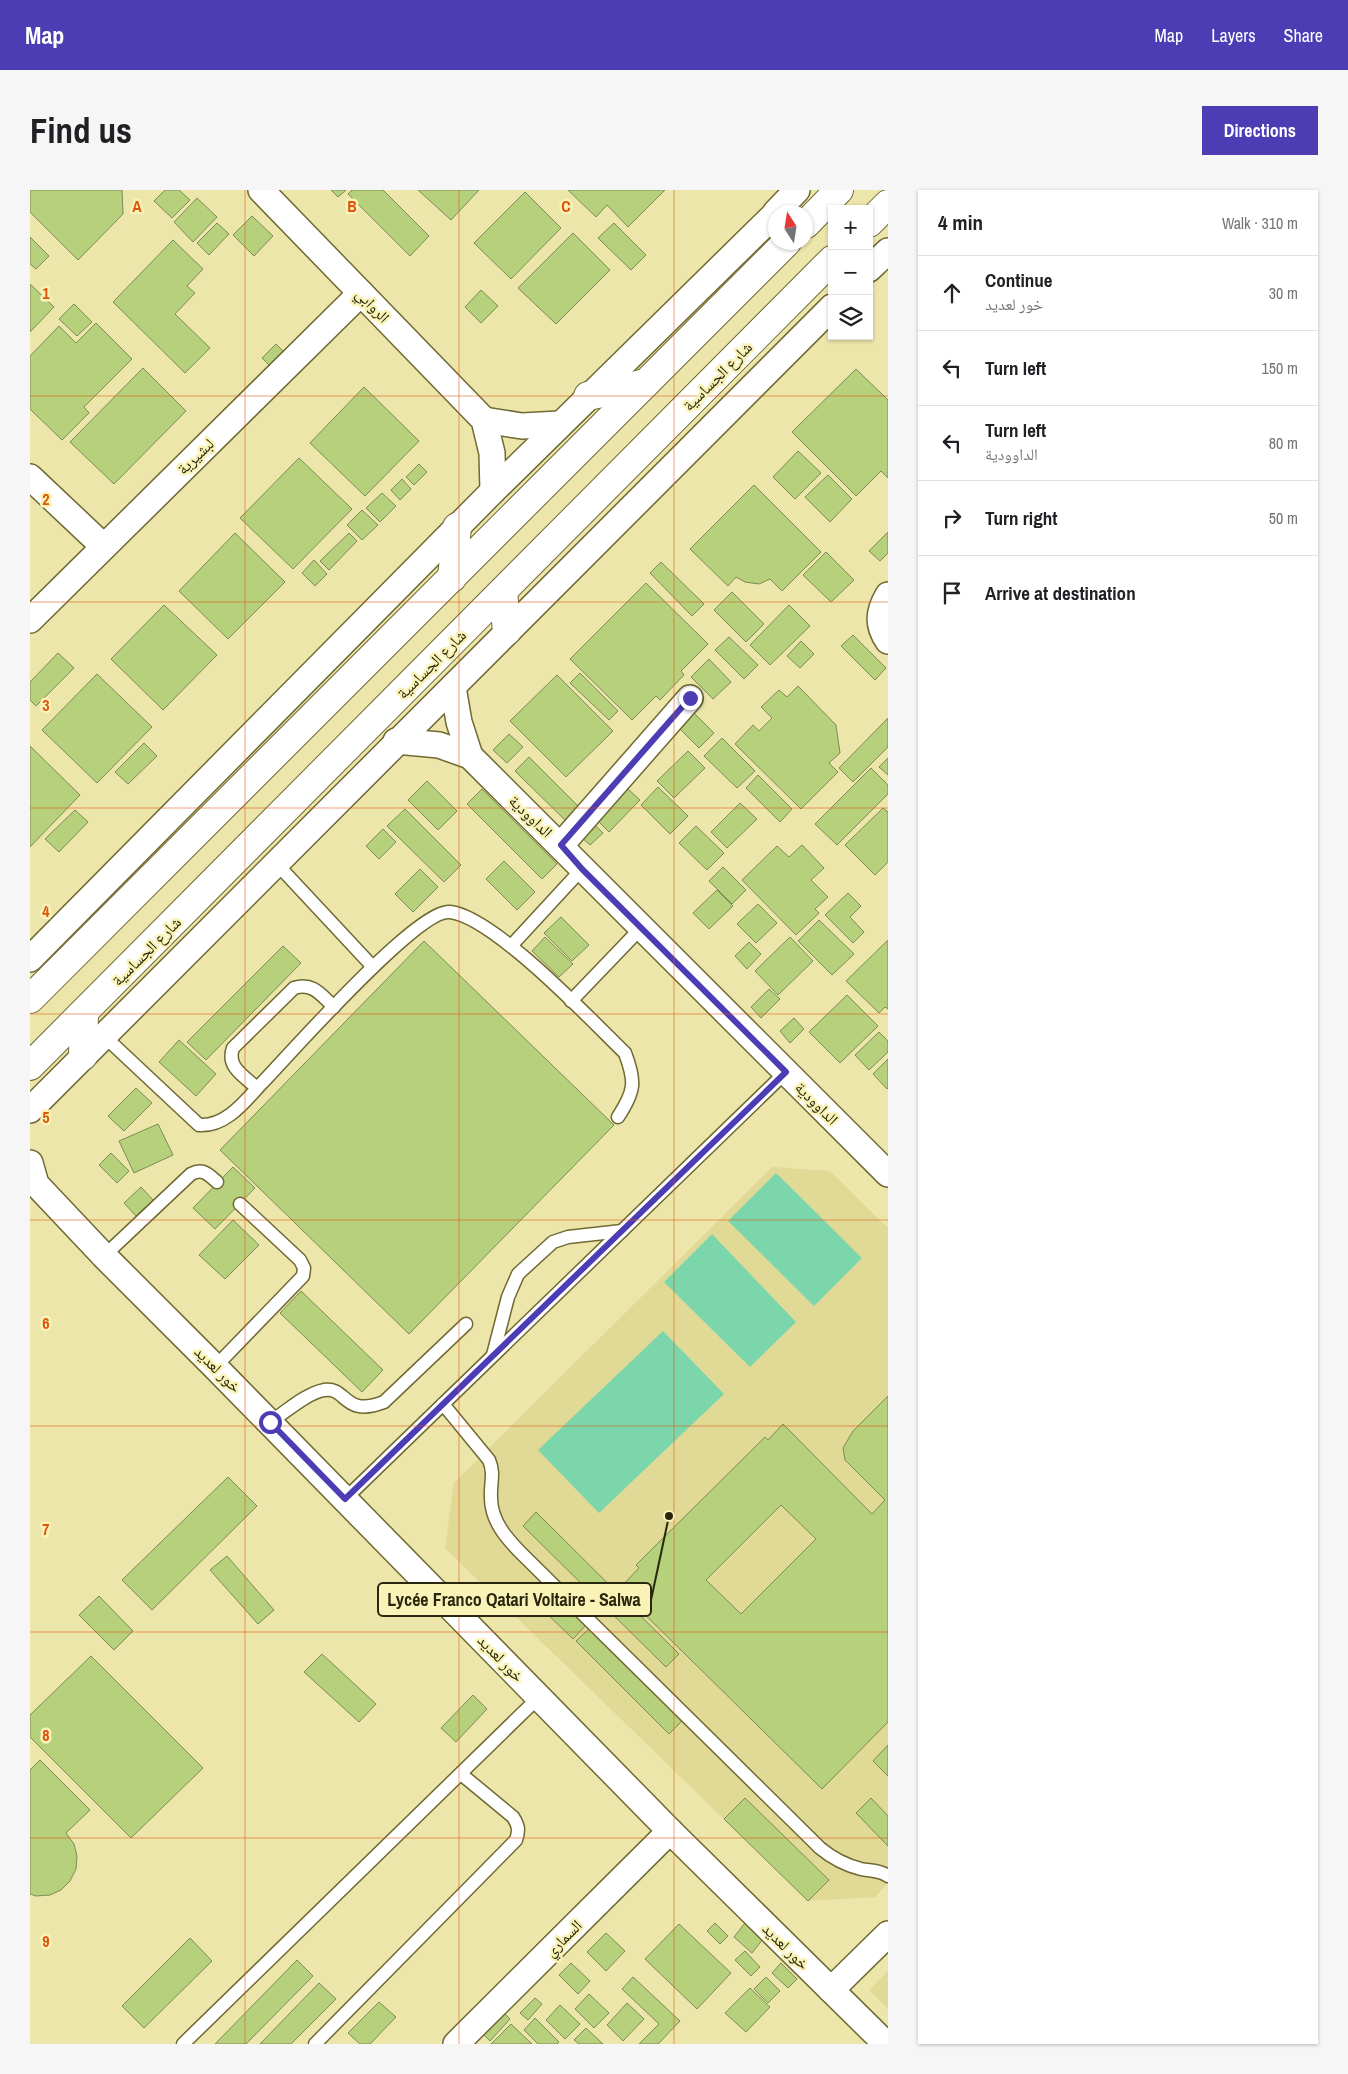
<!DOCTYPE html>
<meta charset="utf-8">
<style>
:root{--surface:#fff;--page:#f6f6f6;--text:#202124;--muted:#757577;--line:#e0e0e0;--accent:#4d3db5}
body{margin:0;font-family:"Archivo Narrow","Noto Naskh Arabic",sans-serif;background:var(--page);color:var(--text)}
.controls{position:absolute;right:15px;top:15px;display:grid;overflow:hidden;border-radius:0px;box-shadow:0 1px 4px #0004}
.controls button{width:45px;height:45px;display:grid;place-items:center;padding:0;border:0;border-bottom:1px solid var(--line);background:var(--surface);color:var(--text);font:25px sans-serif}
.compass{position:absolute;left:738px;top:15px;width:45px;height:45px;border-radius:50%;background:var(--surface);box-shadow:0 1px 4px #0004;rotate:348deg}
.stop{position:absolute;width:15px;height:15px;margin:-11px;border:4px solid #4d3db5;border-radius:50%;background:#fff}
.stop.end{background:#4d3db5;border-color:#fff;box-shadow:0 1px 5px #0008}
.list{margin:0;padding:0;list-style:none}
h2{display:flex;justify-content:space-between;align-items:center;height:65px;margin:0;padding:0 20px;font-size:21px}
h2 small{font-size:16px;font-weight:400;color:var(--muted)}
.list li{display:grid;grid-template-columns:32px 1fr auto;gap:15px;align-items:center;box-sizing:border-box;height:75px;padding:0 20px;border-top:1px solid var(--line)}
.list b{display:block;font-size:19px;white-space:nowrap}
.list p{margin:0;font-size:16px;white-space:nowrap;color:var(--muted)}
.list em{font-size:16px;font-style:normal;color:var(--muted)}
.icon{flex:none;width:28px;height:28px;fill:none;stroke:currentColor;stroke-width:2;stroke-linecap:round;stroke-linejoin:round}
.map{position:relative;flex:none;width:858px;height:1854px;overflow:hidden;border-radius:0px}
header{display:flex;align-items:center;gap:30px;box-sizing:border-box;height:70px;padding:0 25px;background:var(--accent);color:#fff}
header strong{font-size:24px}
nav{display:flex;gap:28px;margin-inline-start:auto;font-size:18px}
.intro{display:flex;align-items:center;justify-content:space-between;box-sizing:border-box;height:120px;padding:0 30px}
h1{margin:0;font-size:35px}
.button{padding:12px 22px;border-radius:0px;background:var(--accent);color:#fff;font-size:18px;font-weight:700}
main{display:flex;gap:30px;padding:0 30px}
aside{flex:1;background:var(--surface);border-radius:0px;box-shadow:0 1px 4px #0004}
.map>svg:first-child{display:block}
.built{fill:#e1d996}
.green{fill:#7cd6ab}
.building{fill:#b7d07b;stroke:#7c8b57;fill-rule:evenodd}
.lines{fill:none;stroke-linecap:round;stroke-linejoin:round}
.service-casing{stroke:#706932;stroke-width:15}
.minor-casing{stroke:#706932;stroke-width:28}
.tertiary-casing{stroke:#706932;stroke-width:30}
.service{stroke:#fff;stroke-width:12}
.minor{stroke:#fff;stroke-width:25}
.tertiary{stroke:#fff;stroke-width:28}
.route{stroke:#4d3db5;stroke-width:6}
.grid{fill:none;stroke:#de560c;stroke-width:1;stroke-opacity:0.55}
.labels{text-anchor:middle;stroke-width:5;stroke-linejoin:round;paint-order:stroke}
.street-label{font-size:16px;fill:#2a270f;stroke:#faf3b7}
.grid-label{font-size:16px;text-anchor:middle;font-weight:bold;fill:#de560c;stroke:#faf3b7;stroke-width:5;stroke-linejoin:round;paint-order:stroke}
.leader{fill:none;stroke:#2a270f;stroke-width:2}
.callout-dot{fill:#2a270f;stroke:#faf3b7;stroke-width:2}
.callout{fill:#faf3b7;stroke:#2a270f;stroke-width:2}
.callout-label{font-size:18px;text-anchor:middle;font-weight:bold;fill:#2a270f}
</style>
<header>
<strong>Map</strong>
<nav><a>Map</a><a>Layers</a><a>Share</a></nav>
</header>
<div class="intro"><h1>Find us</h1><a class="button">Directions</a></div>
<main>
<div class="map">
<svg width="858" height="1854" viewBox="0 0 858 1854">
<rect width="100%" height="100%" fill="#ece6ab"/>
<g class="built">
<polygon points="742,977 800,981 858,1038 858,1693 845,1707 778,1711 415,1358 424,1293"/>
<polygon points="858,1781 858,1819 839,1800"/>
</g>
<g class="green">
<polygon points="746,983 832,1068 784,1116 698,1031"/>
<polygon points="682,1044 766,1132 720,1177 634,1092"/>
<polygon points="633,1141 694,1204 569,1323 508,1260"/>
</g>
<g class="building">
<polygon points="0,0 92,0 93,24 48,70 0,22"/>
<polygon points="135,0 149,0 160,10 142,28 124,11"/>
<polygon points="301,0 316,0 308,7"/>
<polygon points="322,0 353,0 399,46 380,66 318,4"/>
<polygon points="388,0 449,0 421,30"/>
<polygon points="538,0 635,0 598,37 577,15 566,27"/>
<polygon points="495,2 531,38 481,89 444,53"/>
<polygon points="167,8 187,27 163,52 144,32"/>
<polygon points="222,26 243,46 224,66 203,45"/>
<polygon points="187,33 199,44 179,65 167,53"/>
<polygon points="584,33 616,65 601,80 568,48"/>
<polygon points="543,43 580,80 526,134 488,98"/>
<polygon points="0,47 19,66 6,79 0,74"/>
<polygon points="143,50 173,79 157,96 165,103 145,124 180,158 155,183 83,112"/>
<polygon points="0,94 24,117 0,142"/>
<polygon points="451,100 468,116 451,133 435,117"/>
<polygon points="44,114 62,132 47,146 29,129"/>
<polygon points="66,133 102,169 54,217 59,223 32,250 0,219 0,166 29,136 46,153"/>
<polygon points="246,154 257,165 243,179 232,168"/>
<polygon points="113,178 156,221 84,294 40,252"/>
<polygon points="826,179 858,210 858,288 851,281 826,306 762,242"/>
<polygon points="334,197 389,251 335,306 280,253"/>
<polygon points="768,261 791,283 765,309 743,287"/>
<polygon points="269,268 322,319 263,379 210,328"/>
<polygon points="389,274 397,282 384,295 376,287"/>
<polygon points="798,285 822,309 800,332 775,307"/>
<polygon points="372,289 381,299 370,310 361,300"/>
<polygon points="724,295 791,362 752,401 740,389 729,394 715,392 706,387 698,396 660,359"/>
<polygon points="352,303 366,316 350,332 336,318"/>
<polygon points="332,320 348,335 332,350 317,335"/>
<polygon points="858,342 858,363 850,371 839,361"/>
<polygon points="205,343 255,392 198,449 149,401"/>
<polygon points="319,343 327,351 299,380 290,371"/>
<polygon points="796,362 824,390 801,412 773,385"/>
<polygon points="284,370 297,384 285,396 272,383"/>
<polygon points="631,372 674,414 662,426 620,383"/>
<polygon points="616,393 678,454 651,481 654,485 630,510 626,506 602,530 540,469"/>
<polygon points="702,402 734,434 716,452 684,420"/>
<polygon points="134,415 187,465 133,520 81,469"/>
<polygon points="759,415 780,436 740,475 720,455"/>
<polygon points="823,445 856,478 845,490 811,456"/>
<polygon points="699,447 728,475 714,489 685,460"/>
<polygon points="771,451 784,464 770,478 757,466"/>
<polygon points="28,463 44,478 6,516 0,510 0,492"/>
<polygon points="679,469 701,492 683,509 661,487"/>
<polygon points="550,483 588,521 579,530 540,493"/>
<polygon points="67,484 122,537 67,593 12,540"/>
<polygon points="527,485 583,541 536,587 480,531"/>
<polygon points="768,496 806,535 810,563 799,573 808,582 771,619 705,554 723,535 729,541 742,528 731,517 749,500 757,507"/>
<polygon points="664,523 684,543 669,558 649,538"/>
<polygon points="858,528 858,557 823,592 809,578"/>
<polygon points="479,544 493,557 477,573 463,560"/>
<polygon points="692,548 725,581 707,598 674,566"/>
<polygon points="114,553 127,566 98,594 85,582"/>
<polygon points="0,556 50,605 0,657"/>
<polygon points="658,561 675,578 644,608 627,591"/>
<polygon points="499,567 553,621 540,635 485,581"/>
<polygon points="858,568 858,585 849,577"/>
<polygon points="841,578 858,595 858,604 807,655 785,634"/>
<polygon points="728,585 762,619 750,632 716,598"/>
<polygon points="397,591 427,621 408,640 378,610"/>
<polygon points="628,597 658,626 640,644 611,615"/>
<polygon points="452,599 527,674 512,689 437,614"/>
<polygon points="598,599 610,610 579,642 567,630"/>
<polygon points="710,613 727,629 697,658 681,642"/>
<polygon points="853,618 858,622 858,672 845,685 815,655"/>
<polygon points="375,619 431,675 414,692 357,636"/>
<polygon points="45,620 58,632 29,662 15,649"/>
<polygon points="564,634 573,643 560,655 551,647"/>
<polygon points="666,636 694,663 677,680 649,653"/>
<polygon points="353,639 366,652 349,669 336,656"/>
<polygon points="772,655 794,678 781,690 798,707 785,719 789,723 766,745 712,690 747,656 759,667"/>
<polygon points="474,671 505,702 487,720 456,689"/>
<polygon points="693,677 716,700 702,714 679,691"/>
<polygon points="390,679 408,697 383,722 365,704"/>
<polygon points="687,700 703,716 679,739 663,723"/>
<polygon points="818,703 831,716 820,727 834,742 823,753 795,725"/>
<polygon points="728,714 747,733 726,753 707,734"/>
<polygon points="531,727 559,755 542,771 514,743"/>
<polygon points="789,730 824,764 802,785 768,751"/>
<polygon points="515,747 543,774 529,787 502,761"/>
<polygon points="760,747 783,771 748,805 725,781"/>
<polygon points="858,750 858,819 855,817 849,823 816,791"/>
<polygon points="394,751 584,935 379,1144 190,960"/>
<polygon points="719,752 731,764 717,779 705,766"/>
<polygon points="253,756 271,773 176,870 157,852"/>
<polygon points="739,799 750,809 731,828 721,817"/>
<polygon points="817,805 848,836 810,873 779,842"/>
<polygon points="764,828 774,839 760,853 750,841"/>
<polygon points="849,842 858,851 858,862 839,880 825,865"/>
<polygon points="149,850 186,884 166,906 129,872"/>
<polygon points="858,869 858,898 857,899 843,884"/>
<polygon points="106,898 122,913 94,941 78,926"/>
<polygon points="128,934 143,965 104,983 89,951"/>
<polygon points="81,963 99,981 87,993 69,975"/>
<polygon points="203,977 225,998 185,1039 163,1018"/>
<polygon points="111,997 123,1010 106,1026 94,1013"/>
<polygon points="203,1030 229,1055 195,1089 169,1065"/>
<polygon points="271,1101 353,1180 332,1202 250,1123"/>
<path d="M858 1206V1532L792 1599 589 1399 609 1378 606 1375 735 1247 738 1250 753 1234 842 1324 855 1310 815 1270 813 1258 823 1241ZM751 1315 786 1349 711 1424 676 1390Z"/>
<polygon points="198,1287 227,1316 122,1420 92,1390"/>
<polygon points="506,1322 649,1464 636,1477 493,1336"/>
<polygon points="197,1366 244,1420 228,1434 180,1380"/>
<polygon points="523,1403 556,1435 543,1449 510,1417"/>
<polygon points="69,1406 103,1441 84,1460 49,1425"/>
<polygon points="560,1438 653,1530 639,1544 546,1451"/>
<polygon points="292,1464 346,1514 329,1532 274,1482"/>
<polygon points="61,1466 173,1578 101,1648 0,1547 0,1525"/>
<polygon points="443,1505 457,1519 426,1552 411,1538"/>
<polygon points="858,1555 858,1586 843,1571"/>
<polygon points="10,1570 60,1620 36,1643 44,1654 47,1666 46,1679 40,1691 31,1700 20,1705 6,1706 0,1704 0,1580"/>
<polygon points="715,1608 799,1690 778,1711 694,1629"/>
<polygon points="841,1608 858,1626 858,1656 826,1623"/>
<polygon points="685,1733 698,1746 690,1754 677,1741"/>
<polygon points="715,1733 733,1749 722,1763 704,1747"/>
<polygon points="649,1734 701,1783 667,1819 615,1769"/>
<polygon points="576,1743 595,1761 576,1781 557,1762"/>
<polygon points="160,1748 182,1771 114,1838 92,1816"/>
<polygon points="715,1761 730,1777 721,1786 705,1770"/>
<polygon points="267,1770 283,1786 216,1854 185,1854"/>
<polygon points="541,1773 560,1791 548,1804 529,1785"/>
<polygon points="751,1773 767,1789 758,1798 742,1783"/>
<polygon points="603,1787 650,1831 628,1854 609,1854 629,1834 592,1799"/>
<polygon points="736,1787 750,1801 738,1813 724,1799"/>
<polygon points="289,1793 306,1809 261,1854 230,1854"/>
<polygon points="720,1798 740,1817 716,1842 695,1823"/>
<polygon points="559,1804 579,1823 564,1838 545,1819"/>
<polygon points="505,1808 512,1814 498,1830 490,1823"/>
<polygon points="349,1812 366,1827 340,1854 330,1854 318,1843"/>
<polygon points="597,1813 614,1829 593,1851 577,1835"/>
<polygon points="530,1815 550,1834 535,1849 516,1830"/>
<polygon points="469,1818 480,1829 460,1851 448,1839"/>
<polygon points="505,1828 529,1852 527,1854 508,1854 494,1840"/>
<polygon points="481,1834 502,1854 461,1854"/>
<polygon points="556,1838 573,1854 549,1854 544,1850"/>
</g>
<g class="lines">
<g class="service-casing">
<g id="service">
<polyline points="246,673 343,777"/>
<polyline points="481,756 552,679"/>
<polyline points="541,811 612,737"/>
<path d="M74 846 169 935C196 937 215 911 232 893 260 864 388 718 420 722 464 727 560 829 595 863 606 892 605 901 588 927"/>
<path d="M227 898C214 886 196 877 203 858L264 798C283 792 291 805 304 817"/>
<path d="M74 1066 161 984C173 978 178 984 187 992"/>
<polyline points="463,1165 478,1107 488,1084 523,1052 538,1047 592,1041"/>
<polyline points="185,1177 273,1086 274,1078 270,1070 210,1014"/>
<path d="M413 1214 459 1270C465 1284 460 1293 461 1308 461 1331 477 1349 492 1364L790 1658C802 1668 815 1675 831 1679 840 1681 850 1680 858 1686"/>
<path d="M240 1232C256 1222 275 1204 294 1200 317 1196 313 1228 354 1212L436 1134"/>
<polyline points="315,1309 756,882"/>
<polyline points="153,1854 509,1507"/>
<path d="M285 1854 486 1650C489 1641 489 1636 483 1627L431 1584"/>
</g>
</g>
<g class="minor-casing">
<g id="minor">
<polyline points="231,0 454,230 462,263 463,301"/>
<polyline points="746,22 767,0"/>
<polyline points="839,79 858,61"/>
<polyline points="454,230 492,236 530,234"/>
<polyline points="0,287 73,356"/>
<path d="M858 405C848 422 847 435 858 451"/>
<polyline points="0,430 331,103"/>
<polyline points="423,497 429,532 440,566"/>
<polyline points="366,551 409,555 440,566 858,984"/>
<polyline points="531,655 660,508"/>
<polyline points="0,769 463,301 746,23"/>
<polyline points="0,920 802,117"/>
<polyline points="0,973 6,994 74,1066 185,1177 640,1641 856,1854"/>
<polyline points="801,1800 858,1744"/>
<polyline points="426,1854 640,1641"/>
</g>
</g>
<g class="tertiary-casing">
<g id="tertiary">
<polyline points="839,33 858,14"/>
<polyline points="776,34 809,0"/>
<polyline points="558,206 616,193"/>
<polyline points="422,388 427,337"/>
<polyline points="473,402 477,441"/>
<polyline points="0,809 757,52"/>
<polyline points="53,866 54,822"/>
<polyline points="0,876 802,70"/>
</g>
</g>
<use href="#service" class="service"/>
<use href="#minor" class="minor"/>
<use href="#tertiary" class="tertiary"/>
</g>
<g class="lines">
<polyline class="route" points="240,1232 315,1309 756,882 552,679 531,655 660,508"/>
</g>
<path class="grid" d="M215 0V1854M429 0V1854M644 0V1854M0 206H858M0 412H858M0 618H858M0 824H858M0 1030H858M0 1236H858M0 1442H858M0 1648H858"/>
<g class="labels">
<g class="street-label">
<text transform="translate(343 115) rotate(46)" y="6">الروابي</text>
<text transform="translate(687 186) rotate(-45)" y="6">شارع الجساسية</text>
<text transform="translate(165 266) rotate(-44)" y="6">لبشيرية</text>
<text transform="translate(401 474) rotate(-45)" y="6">شارع الجساسية</text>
<text transform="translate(501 626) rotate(44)" y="6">الداوودية</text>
<text transform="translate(116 761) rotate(-45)" y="6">شارع الجساسية</text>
<text transform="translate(787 913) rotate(45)" y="6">الداوودية</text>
<text transform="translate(188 1179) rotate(45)" y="6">خور لعديد</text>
<text transform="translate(471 1468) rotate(46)" y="6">خور لعديد</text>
<text transform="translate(533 1748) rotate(-45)" y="6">السماري</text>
<text transform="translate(756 1756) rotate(45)" y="6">خور لعديد</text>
</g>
</g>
<g class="grid-label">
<text x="107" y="22">A</text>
<text x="322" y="22">B</text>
<text x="536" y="22">C</text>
<text x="16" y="109">1</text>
<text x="16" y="315">2</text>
<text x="16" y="521">3</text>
<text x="16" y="727">4</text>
<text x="16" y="933">5</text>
<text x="16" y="1139">6</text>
<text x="16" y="1345">7</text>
<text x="16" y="1551">8</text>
<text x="16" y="1757">9</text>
</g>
<path class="leader" d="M639 1326L621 1410"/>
<circle class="callout-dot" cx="639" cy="1326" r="5"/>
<rect class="callout" x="348" y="1393" width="273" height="33" rx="5"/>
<g class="callout-label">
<text x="484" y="1416">Lycée Franco Qatari Voltaire - Salwa</text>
</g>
</svg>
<div class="controls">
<button>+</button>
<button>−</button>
<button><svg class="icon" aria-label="layers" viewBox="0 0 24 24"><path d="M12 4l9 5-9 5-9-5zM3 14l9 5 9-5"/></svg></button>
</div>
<svg class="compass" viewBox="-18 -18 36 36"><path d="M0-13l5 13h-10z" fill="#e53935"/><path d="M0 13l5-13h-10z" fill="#757577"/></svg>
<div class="stop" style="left:240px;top:1232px"></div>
<div class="stop end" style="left:660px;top:508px"></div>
</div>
<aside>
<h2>4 min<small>Walk · 310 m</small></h2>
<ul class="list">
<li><svg class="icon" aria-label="ahead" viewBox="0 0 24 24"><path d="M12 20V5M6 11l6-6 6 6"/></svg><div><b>Continue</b><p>خور لعديد</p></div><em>30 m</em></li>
<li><svg class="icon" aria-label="left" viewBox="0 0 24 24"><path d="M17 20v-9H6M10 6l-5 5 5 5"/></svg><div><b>Turn left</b></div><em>150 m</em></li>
<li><svg class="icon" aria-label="left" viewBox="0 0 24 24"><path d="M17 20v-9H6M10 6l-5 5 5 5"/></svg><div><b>Turn left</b><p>الداوودية</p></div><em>80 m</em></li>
<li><svg class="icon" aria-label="right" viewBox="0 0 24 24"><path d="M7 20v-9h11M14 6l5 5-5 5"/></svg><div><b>Turn right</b></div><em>50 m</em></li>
<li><svg class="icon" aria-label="arrive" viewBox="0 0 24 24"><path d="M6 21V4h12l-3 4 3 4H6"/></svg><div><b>Arrive at destination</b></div></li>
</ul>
</aside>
</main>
